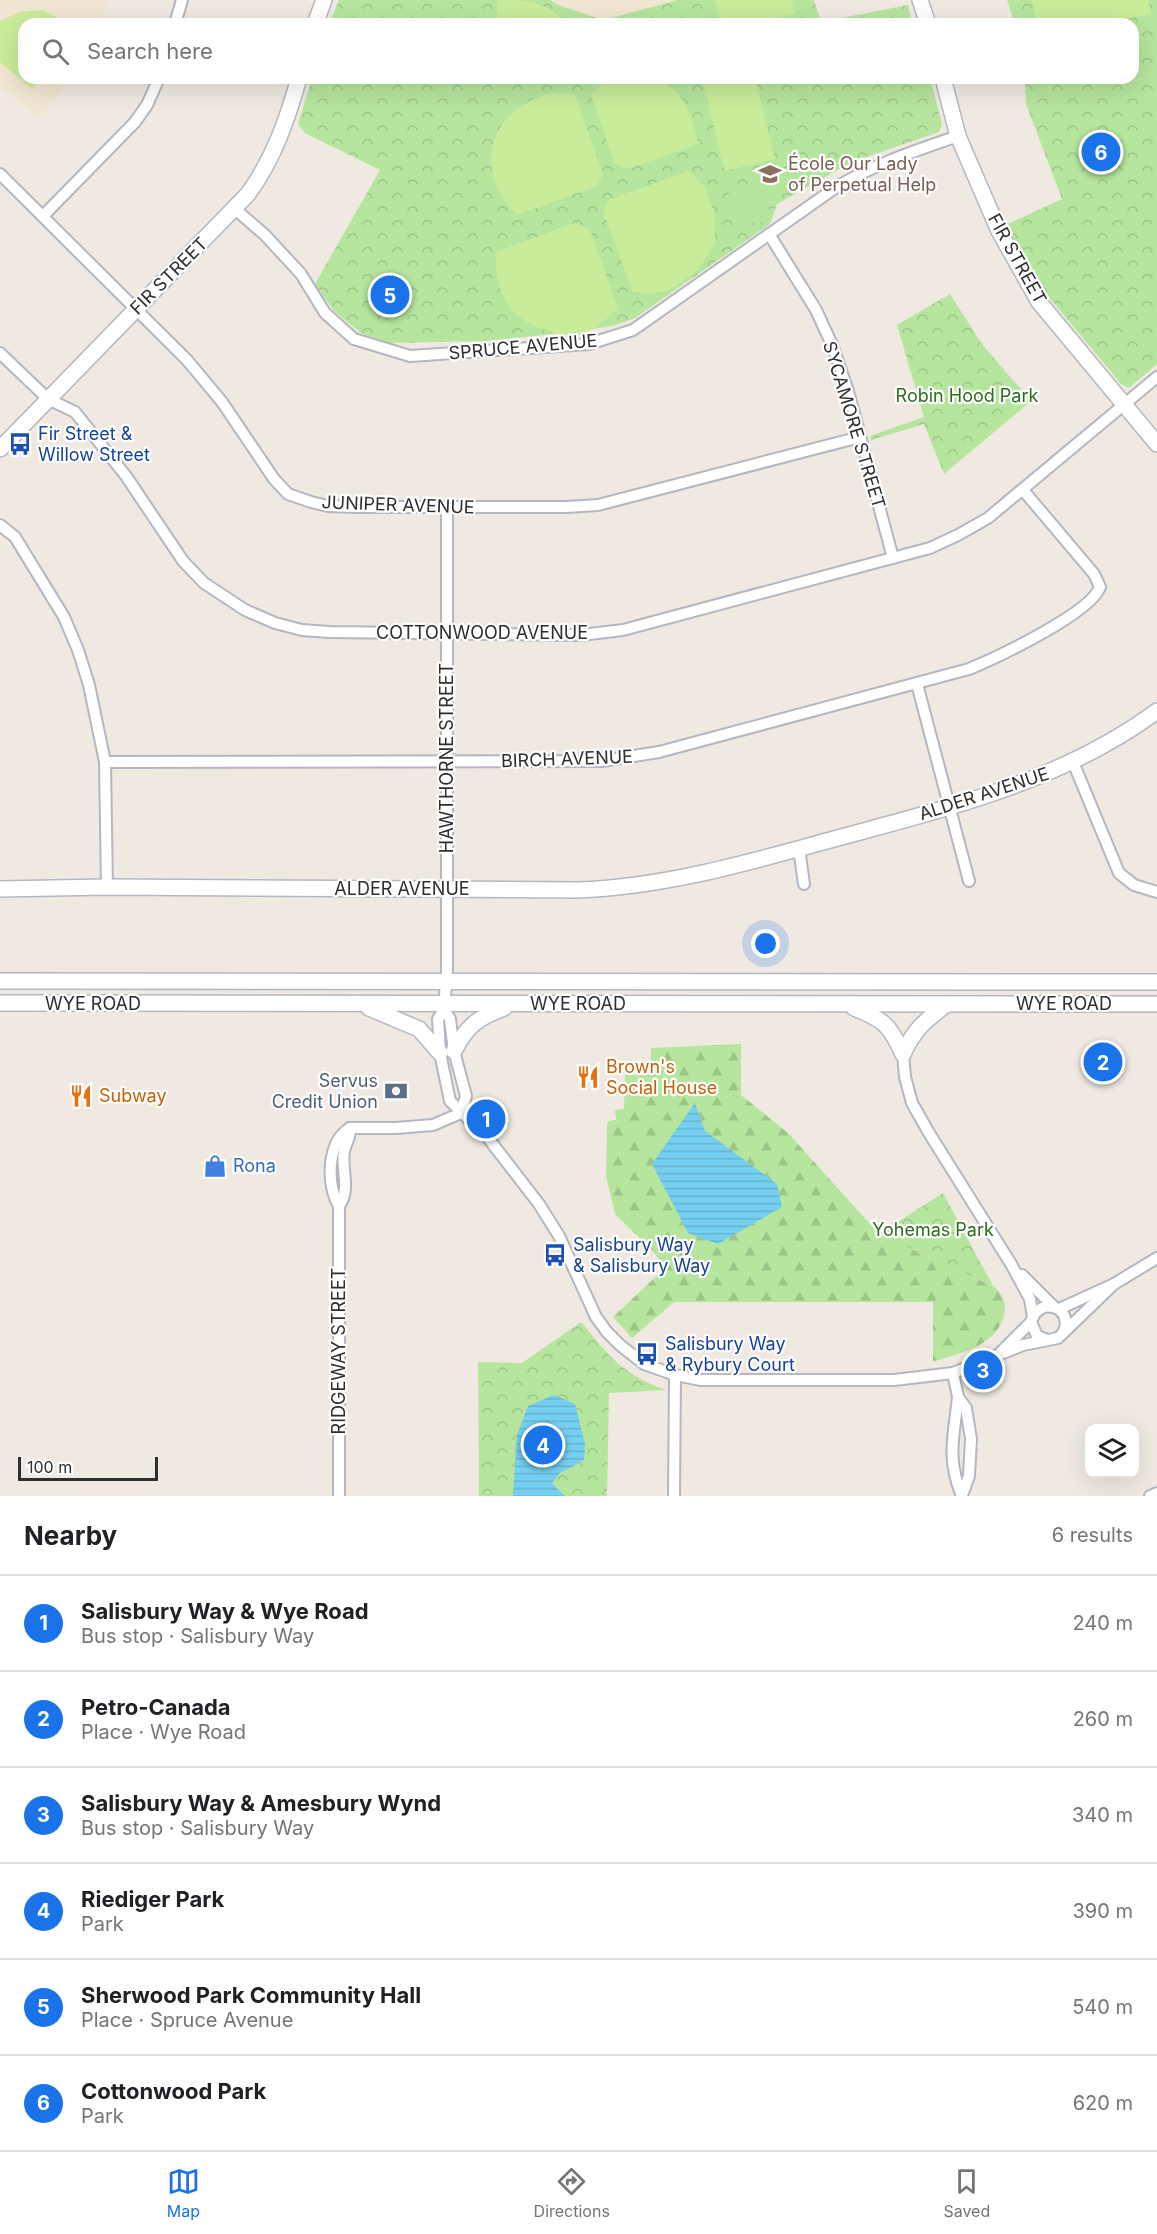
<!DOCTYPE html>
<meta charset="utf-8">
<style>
:root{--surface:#fff;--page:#f6f6f6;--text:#202124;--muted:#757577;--line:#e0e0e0;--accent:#1a73e8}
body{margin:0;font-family:Inter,sans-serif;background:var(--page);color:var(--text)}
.controls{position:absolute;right:18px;bottom:18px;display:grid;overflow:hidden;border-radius:12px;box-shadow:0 6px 24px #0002}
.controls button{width:54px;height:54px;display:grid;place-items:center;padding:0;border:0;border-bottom:2px solid var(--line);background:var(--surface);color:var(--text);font:30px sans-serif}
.scale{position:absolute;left:18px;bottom:15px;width:140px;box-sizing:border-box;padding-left:6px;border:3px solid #2e2e2e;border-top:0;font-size:16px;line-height:21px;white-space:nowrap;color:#2e2e2e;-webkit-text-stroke:4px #fff;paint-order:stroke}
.you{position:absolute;left:766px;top:944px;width:21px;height:21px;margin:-15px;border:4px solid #fff;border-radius:50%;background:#1a73e8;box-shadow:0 0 0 9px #1a73e833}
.badge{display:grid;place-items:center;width:39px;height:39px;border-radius:50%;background:var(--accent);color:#fff;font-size:20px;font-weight:700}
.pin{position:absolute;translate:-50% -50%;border:3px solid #fff;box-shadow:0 2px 6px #0006}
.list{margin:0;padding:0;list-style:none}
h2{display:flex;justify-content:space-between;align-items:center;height:78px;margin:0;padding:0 24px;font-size:26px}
h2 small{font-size:20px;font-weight:400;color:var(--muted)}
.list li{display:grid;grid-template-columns:39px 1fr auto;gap:18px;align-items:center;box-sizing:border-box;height:96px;padding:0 24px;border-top:2px solid var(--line)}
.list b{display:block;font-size:22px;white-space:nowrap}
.list p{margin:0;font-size:20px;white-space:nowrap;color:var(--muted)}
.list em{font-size:20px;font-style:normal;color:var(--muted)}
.icon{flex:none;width:33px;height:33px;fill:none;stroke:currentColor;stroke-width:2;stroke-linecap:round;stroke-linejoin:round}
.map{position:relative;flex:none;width:1157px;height:1496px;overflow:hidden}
.search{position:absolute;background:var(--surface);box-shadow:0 6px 24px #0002;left:18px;right:18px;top:18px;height:66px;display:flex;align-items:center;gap:15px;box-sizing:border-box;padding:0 21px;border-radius:18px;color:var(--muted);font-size:22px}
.sheet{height:654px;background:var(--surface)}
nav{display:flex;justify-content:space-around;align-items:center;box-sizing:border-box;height:84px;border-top:2px solid var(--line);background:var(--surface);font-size:16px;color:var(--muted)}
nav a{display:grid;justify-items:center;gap:3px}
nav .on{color:var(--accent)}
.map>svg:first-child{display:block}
.education{fill:#f0e6d1}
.forest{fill:url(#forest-firs)}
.park{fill:url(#park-crowns)}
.garden{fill:#b6e59e}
.pitch{fill:#c9ec9a}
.water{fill:url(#water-rules)}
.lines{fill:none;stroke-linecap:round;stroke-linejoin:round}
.street-casing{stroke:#b4b7c1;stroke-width:14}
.secondary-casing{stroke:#b4b7c1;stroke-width:18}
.street{stroke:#fff;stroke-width:10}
.secondary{stroke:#fff;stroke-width:15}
.labels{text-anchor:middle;stroke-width:4.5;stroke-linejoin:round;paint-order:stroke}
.education-label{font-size:18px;fill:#785e54;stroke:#fff;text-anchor:start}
.street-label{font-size:18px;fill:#2e2e2e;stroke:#fff}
.park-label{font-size:18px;fill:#2c6e1b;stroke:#fff}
.transit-label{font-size:18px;fill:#164399;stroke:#fff;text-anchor:start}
.food-label{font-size:18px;fill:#c56008;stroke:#fff;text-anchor:start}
.service-label{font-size:18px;fill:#4e5e75;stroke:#fff;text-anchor:end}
.shop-label{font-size:18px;fill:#366cbe;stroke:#fff;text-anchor:start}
</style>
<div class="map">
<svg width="1157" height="1496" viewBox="0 0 1157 1496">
<defs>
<pattern id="forest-firs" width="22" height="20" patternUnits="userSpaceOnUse" patternTransform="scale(1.5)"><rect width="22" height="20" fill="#b6e59e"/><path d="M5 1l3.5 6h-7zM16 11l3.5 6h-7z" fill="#9dc588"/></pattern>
<pattern id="park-crowns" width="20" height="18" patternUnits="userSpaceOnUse" patternTransform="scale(1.5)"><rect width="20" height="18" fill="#b6e59e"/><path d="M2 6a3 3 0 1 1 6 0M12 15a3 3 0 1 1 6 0" fill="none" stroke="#9dc588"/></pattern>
<pattern id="water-rules" width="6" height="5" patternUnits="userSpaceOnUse" patternTransform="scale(1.5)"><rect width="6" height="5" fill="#75cff0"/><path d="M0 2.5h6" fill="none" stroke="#66b2ce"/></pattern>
</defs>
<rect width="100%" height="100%" fill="#efe9e1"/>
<g class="education">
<polygon points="0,0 108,0 98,24 24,24 24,78 73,78 39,117 0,86"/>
<polygon points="550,0 678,0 603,20 558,5"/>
</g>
<path class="forest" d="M741 1044V1095L788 1133 879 1234 993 1286C1002 1293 1007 1303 1004 1315 996 1347 961 1352 933 1362V1302H674L632 1338 613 1317 664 1269 655 1253 615 1214 606 1176 607 1125 608 1121 616 1120 615 1110 624 1109 625 1075H651V1048Z"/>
<g class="park">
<polygon points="339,0 550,0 558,5 603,20 678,0 814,0 821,22 908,5 912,24 329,24"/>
<polygon points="1007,0 1157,0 1157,364 1129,388 1121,384 1028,272 1008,224 1062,199 1026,104 1025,78 1133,78 1133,24 1015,24"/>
<polygon points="312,78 930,78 942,124 939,132 852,162 777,204 770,224 635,318 616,325 582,331 486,341 390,343 361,333 334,311 315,284 380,170 305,133 298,124"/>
<polygon points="950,294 982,344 1031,401 944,474 924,424 871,440 870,436 924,417 897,325"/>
<polygon points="943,1193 993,1286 879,1234"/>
<path d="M581 1322C610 1357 622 1374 666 1390L609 1393 607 1496H479L478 1362 522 1363Z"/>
</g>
<polygon class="garden" points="755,185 768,188 769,217 757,224 742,218 726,197 732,190"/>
<g class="pitch">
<path d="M497 0C524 0 548 1 565 24H497Z"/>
<polygon points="715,0 792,0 795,14 753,24 721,24"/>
<polygon points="1032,0 1148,0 1151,14 1102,24 1037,24"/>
<polygon points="43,10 67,24 24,24 24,78 42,78 32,89 0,62 0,21 20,12"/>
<path d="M617 78C628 78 640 76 651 78 684 85 692 116 698 144L628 169 614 163 591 94 601 85Z"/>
<polygon points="702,78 755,78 775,159 725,171"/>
<path d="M552 93 575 94 603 174 597 186 517 215C470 170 490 107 552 93Z"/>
<polygon points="689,171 705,187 715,214 715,244 698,270 672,289 652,294 633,292 603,212 610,199"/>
<path d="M575 223 590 230 618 308C607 319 595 330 579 334 566 337 556 334 543 329 506 318 494 288 496 252Z"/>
</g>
<g class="water">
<polygon points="695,1103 705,1131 777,1184 782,1207 718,1244 688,1233 652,1164"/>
<polygon points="554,1395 575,1404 585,1444 584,1460 560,1473 552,1483 565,1496 513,1496 517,1435 528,1406"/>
</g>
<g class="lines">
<g class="street-casing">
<g id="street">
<polyline points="175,24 182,0"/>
<polyline points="0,174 187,360 222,402 274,479 288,494 311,502 328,506 357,507 567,507 598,505 860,437"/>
<path d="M235 209 265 235 301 274 325 313 354 339 410 356 589 344 633 330 835 188C874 164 915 151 958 136"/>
<polyline points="43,216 135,122 147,105 159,78"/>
<polyline points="769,234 816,310 833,347 848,391 893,558"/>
<polyline points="0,353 48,399 75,412 126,476 183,561 204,583 245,610 275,623 302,630 329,632 581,635 623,630 930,548 958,535 988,518 1157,377"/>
<polyline points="447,507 447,970 444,1009 438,1019 440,1053 450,1101 488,1138 539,1204 559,1236 596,1317 607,1332 620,1345 644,1364 675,1375 701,1380 894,1380 953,1373 1023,1345 1058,1338 1114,1284"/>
<polyline points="0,525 15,537 64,617 78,650 89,685 105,762 107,887"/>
<polyline points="917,684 969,881"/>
<path d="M105 762 602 761 659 752 969 669C996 658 1091 613 1100 587L1094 574 1023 490"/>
<polyline points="1073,762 1119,873 1134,885 1157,892"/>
<polyline points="799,848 804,884"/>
<polyline points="444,1009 450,1019 454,1051 466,1096 461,1113"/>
<polyline points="903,1054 905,1077 912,1103 929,1133 1011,1264 1030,1299 1033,1317"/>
<polyline points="350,1128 396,1128 433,1125 461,1113"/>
<path d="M339 1206C351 1189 341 1170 344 1151 346 1142 351 1137 350 1128"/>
<polyline points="1022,1275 1053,1306"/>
<polyline points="1059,1309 1114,1284 1157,1258"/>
<path d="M1047 1340 1037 1336 1031 1322C1039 1294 1076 1308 1063 1333"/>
<polyline points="1001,1352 1031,1322"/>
<polyline points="953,1373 958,1397 966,1408 971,1439 969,1476 962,1495"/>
<path d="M958 1397C954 1436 946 1458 962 1496"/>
<path d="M339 1496V1206C326 1185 327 1141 350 1128"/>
<polyline points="674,1496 675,1375"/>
<polyline points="1150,1496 1157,1493"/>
</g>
</g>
<g class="secondary-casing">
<g id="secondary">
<polyline points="920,0 928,24"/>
<polyline points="315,24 324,0"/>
<polyline points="943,78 958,136 999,231 1039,302 1157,444"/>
<path d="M0 449 248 194C274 158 287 120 299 78"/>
<path d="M0 889 107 887 577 890C665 887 750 862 834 839 947 808 1061 782 1157 711"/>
<polyline points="0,981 1157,982"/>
<polyline points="0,1003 1157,1004"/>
<polyline points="369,1008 419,1029 440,1053"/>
<path d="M854 1008C884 1020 889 1024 903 1054"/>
<path d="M454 1051C467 1026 477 1018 504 1008"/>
<path d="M903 1054C914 1029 926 1020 947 1004"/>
</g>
</g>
<use href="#street" class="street"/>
<use href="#secondary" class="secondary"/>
</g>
<defs>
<g id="school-bare" transform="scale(1.8)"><path d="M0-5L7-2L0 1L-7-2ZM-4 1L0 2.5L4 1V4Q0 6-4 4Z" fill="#8d6e63" stroke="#fff" stroke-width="2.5" paint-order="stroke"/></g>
<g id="bus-bare" transform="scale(1.8)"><path d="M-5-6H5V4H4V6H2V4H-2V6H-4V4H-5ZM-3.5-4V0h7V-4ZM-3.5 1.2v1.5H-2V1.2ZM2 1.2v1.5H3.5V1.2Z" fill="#1a4fb4" stroke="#fff" stroke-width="2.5" paint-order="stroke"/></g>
<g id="restaurant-bare" transform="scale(1.8)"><path d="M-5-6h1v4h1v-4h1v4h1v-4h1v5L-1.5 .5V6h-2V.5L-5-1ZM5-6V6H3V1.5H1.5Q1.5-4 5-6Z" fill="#e8710a" stroke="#fff" stroke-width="2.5" paint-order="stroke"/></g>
<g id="bank-bare" transform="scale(1.8)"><path d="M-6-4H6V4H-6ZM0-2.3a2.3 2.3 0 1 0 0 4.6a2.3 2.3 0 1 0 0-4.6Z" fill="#5c6f8a" stroke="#fff" stroke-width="2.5" paint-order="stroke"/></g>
<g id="shop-bare" transform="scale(1.8)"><path d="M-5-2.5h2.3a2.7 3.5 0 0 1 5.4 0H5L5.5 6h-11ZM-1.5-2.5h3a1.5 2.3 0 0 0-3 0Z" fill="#3f7fe0" stroke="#fff" stroke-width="2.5" paint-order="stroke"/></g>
</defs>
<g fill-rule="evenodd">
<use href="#school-bare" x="770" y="174"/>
<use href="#bus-bare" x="20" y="444"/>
<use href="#restaurant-bare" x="588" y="1077"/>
<use href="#bank-bare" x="396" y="1091"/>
<use href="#restaurant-bare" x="81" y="1096"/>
<use href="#shop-bare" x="215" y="1166"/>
<use href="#bus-bare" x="555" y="1255"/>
<use href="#bus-bare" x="647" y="1354"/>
</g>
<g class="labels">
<g class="education-label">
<text x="788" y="170">École Our Lady<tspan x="788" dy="21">of Perpetual Help</tspan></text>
</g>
<g class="street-label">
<text transform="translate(1017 259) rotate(61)" y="6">FIR STREET</text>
<text transform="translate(169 276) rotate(-45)" y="6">FIR STREET</text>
<text transform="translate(523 347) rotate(-5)" y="6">SPRUCE AVENUE</text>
<text transform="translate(854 425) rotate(73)" y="6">SYCAMORE STREET</text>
<text transform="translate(398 505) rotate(2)" y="6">JUNIPER AVENUE</text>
<text x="482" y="639">COTTONWOOD AVENUE</text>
<text transform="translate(447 758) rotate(-90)" y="6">HAWTHORNE STREET</text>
<text transform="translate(567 759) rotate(-2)" y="6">BIRCH AVENUE</text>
<text transform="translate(984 794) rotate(-18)" y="6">ALDER AVENUE</text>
<text x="402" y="895">ALDER AVENUE</text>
<text x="93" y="1010">WYE ROAD</text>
<text x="578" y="1010">WYE ROAD</text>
<text x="1064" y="1010">WYE ROAD</text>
<text transform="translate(339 1351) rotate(-90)" y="6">RIDGEWAY STREET</text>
</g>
<g class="park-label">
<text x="967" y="402">Robin Hood Park</text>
<text x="933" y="1236">Yohemas Park</text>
</g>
<g class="transit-label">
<text x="38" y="440">Fir Street &amp;<tspan x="38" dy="21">Willow Street</tspan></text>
<text x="573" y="1251">Salisbury Way<tspan x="573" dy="21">&amp; Salisbury Way</tspan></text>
<text x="665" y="1350">Salisbury Way<tspan x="665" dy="21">&amp; Rybury Court</tspan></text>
</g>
<g class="food-label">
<text x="606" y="1073">Brown's<tspan x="606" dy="21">Social House</tspan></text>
<text x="99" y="1102">Subway</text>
</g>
<g class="service-label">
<text x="378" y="1087">Servus<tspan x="378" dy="21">Credit Union</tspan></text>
</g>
<g class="shop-label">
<text x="233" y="1172">Rona</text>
</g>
</g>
</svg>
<div class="controls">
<button><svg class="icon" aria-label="layers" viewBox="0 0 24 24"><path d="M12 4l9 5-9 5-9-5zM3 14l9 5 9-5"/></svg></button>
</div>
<div class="scale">100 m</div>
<div class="you"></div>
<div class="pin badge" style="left:486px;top:1119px">1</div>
<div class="pin badge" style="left:1103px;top:1062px">2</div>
<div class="pin badge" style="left:983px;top:1370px">3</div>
<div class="pin badge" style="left:543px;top:1445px">4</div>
<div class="pin badge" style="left:390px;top:295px">5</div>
<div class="pin badge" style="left:1101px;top:152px">6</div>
<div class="search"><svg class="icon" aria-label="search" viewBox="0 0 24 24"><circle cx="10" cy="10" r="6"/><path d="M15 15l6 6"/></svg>Search here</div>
</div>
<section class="sheet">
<h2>Nearby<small>6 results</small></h2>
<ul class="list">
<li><span class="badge">1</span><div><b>Salisbury Way &amp; Wye Road</b><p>Bus stop · Salisbury Way</p></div><em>240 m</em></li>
<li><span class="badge">2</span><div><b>Petro-Canada</b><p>Place · Wye Road</p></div><em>260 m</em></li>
<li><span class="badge">3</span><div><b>Salisbury Way &amp; Amesbury Wynd</b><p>Bus stop · Salisbury Way</p></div><em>340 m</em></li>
<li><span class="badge">4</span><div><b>Riediger Park</b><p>Park</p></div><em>390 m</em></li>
<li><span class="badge">5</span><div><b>Sherwood Park Community Hall</b><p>Place · Spruce Avenue</p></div><em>540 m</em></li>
<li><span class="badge">6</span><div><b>Cottonwood Park</b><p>Park</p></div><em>620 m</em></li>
</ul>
</section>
<nav>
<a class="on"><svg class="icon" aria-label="map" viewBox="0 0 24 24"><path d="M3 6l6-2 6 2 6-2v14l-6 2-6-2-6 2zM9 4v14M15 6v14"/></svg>Map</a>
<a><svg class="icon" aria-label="directions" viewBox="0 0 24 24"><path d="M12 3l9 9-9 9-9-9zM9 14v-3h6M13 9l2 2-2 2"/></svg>Directions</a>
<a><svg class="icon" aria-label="saved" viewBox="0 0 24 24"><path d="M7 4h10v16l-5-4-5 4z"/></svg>Saved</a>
</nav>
